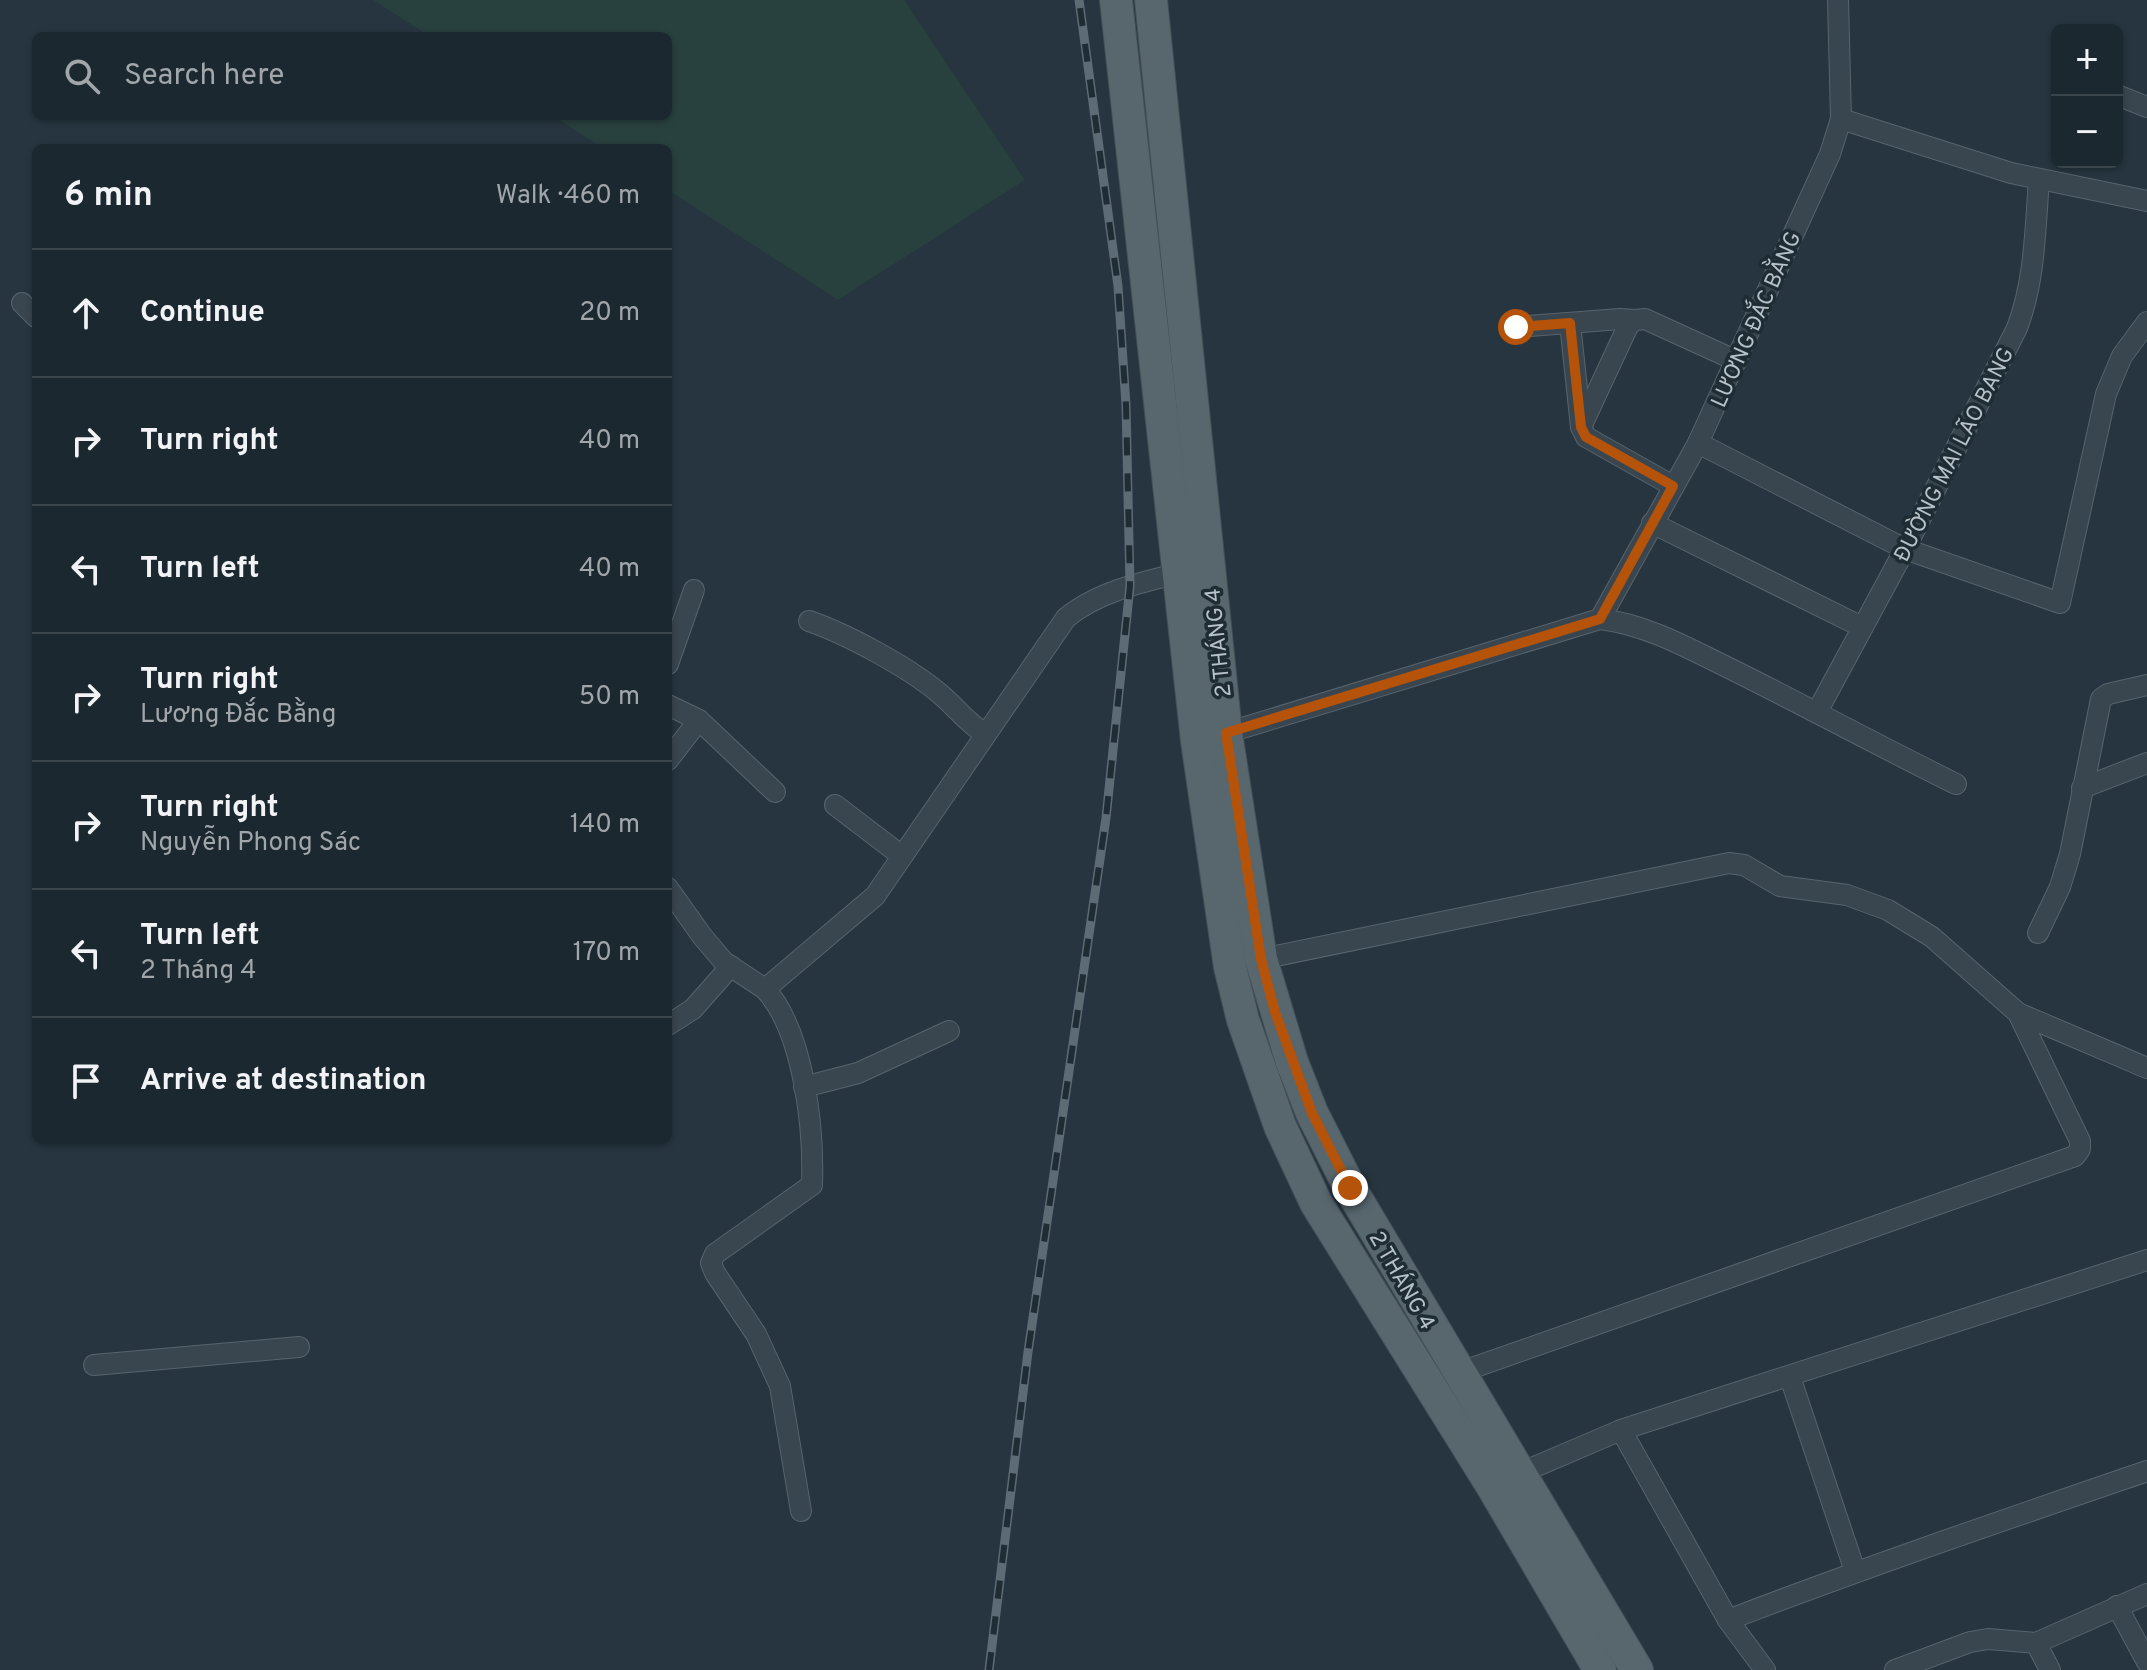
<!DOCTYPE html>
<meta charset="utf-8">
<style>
:root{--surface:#1c282f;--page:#29343b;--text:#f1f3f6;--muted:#a0a6aa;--line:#3a444b}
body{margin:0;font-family:Overpass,sans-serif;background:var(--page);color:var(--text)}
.controls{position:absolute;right:24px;top:24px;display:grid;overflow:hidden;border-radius:12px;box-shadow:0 2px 6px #0004}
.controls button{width:72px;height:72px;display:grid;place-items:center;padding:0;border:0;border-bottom:2px solid var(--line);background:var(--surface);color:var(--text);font:40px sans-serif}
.stop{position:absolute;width:24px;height:24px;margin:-18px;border:6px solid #b45309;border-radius:50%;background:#fff}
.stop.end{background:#b45309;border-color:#fff;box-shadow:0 2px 8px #0008}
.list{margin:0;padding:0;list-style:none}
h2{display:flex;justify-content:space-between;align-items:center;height:104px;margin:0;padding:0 32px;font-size:34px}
h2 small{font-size:26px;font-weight:400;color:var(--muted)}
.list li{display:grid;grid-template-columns:52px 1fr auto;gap:24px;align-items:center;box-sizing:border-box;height:128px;padding:0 32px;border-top:2px solid var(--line)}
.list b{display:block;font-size:30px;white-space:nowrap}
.list p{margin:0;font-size:26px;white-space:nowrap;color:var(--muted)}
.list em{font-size:26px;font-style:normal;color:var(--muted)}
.icon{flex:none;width:44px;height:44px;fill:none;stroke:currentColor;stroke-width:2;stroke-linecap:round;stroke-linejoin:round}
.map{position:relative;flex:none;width:2147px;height:1670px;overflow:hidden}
.search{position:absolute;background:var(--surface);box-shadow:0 2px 6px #0004;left:32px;top:32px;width:640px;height:88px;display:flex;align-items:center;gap:20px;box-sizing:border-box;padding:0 28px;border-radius:12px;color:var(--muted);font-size:30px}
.panel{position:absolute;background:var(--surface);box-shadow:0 2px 6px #0004;left:32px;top:144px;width:640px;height:1000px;border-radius:12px}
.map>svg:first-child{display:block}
.green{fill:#28403e}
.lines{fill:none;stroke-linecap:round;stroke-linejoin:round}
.minor-casing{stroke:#58646c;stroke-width:22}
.primary-casing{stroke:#445058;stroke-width:34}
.minor{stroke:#3a464f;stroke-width:20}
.primary{stroke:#58666e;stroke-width:32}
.rail-casing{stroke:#5d6b75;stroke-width:9}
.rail{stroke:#1f2c34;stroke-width:6;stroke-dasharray:18;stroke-linecap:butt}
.route{stroke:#b45309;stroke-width:10}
.labels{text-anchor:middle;stroke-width:7;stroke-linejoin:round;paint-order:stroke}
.street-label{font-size:22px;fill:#b7c1c9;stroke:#1f2c34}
</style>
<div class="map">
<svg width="2147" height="1670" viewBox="0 0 2147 1670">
<rect width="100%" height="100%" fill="#26353f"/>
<polygon class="green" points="373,0 904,0 1025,180 838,300 668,190 668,148 603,148 553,116 668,116 668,36 429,36"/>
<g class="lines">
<g class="minor-casing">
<g id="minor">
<polyline points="2117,95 2147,107"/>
<polyline points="1841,119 2011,173 2147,201"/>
<polyline points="22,303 36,317"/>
<polyline points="1570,323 1581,427 1586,437 1673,486"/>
<polyline points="1516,327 1620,319 1635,320"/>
<polyline points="1581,427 1628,326 1635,320 1645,319 1737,361"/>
<polyline points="1698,443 1905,549 2060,603 2106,394 2122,356 2147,322"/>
<polyline points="1652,523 1862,627"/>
<polyline points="1600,619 1698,443 1830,154 1841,119 1838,0"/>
<path d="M809 621C847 634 908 667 939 693 956 707 966 722 985 734"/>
<polyline points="668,664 694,590"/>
<polyline points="668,705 699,720 775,792"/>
<path d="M1817 712 1905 549 2017 328C2035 281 2035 231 2039 180"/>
<path d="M1226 733 1600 619C1650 625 1693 651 1737 672 1811 709 1883 748 1956 784"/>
<polyline points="668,760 699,720"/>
<polyline points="2082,788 2147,763"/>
<polyline points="835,805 902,856"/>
<path d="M668 888 702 936 724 962 765 989 875 896 1066 618C1097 592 1142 582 1180 573"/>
<polyline points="2038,933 2060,887 2070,854 2101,699 2108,694 2147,685"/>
<polyline points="1261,959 1729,863 1744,865 1780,886 1847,895 1888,910 1932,937 2018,1013 2147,1068"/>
<path d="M765 989C804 1032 814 1128 812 1185L715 1254 711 1263 715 1273 756 1334 780 1386 801 1511"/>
<polyline points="668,1025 693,1009 731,966"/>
<polyline points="804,1087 858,1073 949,1031"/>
<polyline points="94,1365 299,1347"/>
<polyline points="1458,1373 2075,1156 2080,1149 2080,1141 2018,1013"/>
<polyline points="1790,1377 1855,1571"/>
<polyline points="1621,1430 2147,1260"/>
<path d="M1518 1474 1621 1430 1728 1620C1866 1567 2007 1519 2147 1471"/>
<polyline points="2117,1606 2147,1662"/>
<polyline points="1728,1620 1765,1670"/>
<polyline points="2036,1643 2050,1670"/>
<polyline points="1895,1670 1970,1642 1988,1639 2036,1643 2147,1594"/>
</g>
</g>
<g class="primary-casing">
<g id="primary">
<polyline points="1116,0 1197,741 1230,967 1243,1020 1280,1126 1316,1203 1491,1484 1600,1670"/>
<polyline points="1151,0 1226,733 1261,959 1292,1062 1312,1113 1350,1188 1637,1670"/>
</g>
</g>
<use href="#minor" class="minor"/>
<use href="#primary" class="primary"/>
<g class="rail-casing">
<polyline id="rail" points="989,1670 1028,1352 1106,818 1130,586 1126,405 1118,286 1079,0"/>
</g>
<use href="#rail" class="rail"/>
</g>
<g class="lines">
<polyline class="route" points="1350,1188 1312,1113 1275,1012 1261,959 1226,733 1600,619 1673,486 1586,437 1581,427 1570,323 1516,327"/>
</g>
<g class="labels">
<g class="street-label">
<text transform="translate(1755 319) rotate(-66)" y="8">LƯƠNG ĐẮC BẰNG</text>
<text transform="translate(1953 454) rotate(-63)" y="8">ĐƯỜNG MAI LÃO BANG</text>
<text transform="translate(1217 643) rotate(-96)" y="8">2 THÁNG 4</text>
<text transform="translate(1403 1280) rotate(60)" y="8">2 THÁNG 4</text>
</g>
</g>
</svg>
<div class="controls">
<button>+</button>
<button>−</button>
</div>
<div class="stop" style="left:1516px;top:327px"></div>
<div class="stop end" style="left:1350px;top:1188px"></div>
<div class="search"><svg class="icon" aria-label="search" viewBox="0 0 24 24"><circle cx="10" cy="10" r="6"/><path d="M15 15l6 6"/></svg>Search here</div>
<section class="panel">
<h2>6 min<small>Walk · 460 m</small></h2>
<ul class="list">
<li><svg class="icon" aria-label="ahead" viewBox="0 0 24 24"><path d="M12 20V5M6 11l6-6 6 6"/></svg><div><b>Continue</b></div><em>20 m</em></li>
<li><svg class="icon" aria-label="right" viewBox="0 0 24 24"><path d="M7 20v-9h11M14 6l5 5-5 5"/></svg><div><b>Turn right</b></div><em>40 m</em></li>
<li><svg class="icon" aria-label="left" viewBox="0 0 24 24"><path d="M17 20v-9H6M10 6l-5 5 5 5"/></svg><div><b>Turn left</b></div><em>40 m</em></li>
<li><svg class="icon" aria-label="right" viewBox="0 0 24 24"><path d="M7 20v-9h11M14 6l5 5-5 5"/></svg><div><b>Turn right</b><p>Lương Đắc Bằng</p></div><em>50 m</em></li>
<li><svg class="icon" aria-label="right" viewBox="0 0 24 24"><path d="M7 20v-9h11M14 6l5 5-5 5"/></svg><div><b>Turn right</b><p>Nguyễn Phong Sác</p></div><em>140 m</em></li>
<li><svg class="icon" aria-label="left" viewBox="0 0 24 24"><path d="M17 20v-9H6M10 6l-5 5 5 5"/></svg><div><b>Turn left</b><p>2 Tháng 4</p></div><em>170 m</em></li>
<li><svg class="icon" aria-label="arrive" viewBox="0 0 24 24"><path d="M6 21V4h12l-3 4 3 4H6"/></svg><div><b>Arrive at destination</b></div></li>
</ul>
</section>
</div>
